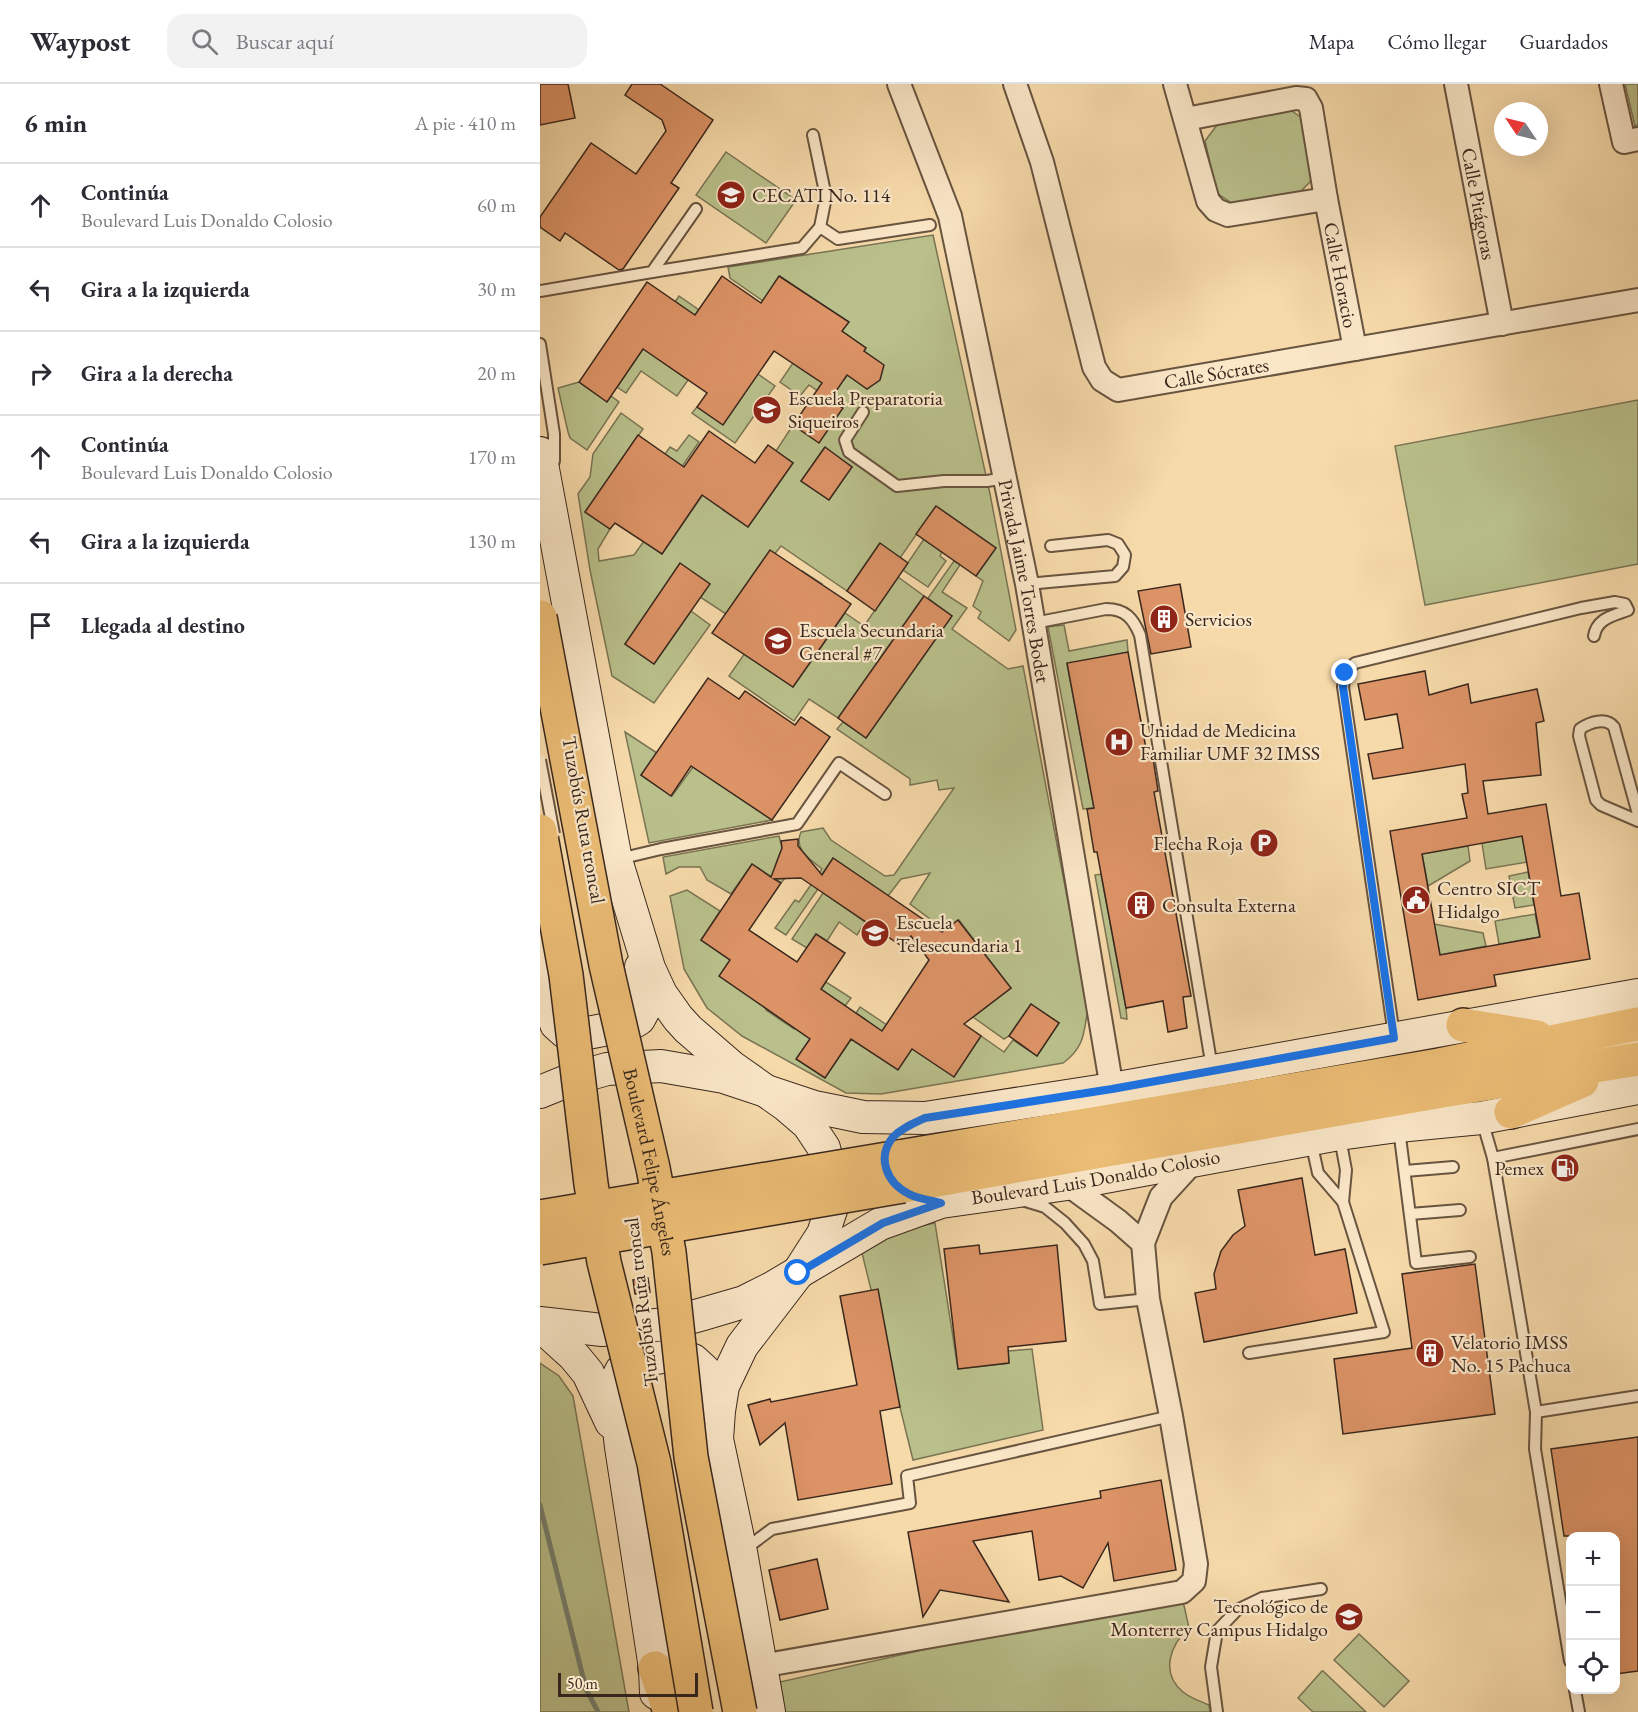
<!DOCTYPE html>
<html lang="es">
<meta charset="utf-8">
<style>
:root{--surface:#fff;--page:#f2f2f3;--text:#2b2b33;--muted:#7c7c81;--line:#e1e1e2}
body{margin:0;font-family:"EB Garamond",serif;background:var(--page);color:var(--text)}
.controls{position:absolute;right:18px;bottom:18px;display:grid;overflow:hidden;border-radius:12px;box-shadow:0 6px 24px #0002}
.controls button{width:54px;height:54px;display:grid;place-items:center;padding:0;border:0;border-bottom:2px solid var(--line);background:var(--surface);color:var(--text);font:30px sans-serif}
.compass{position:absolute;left:954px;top:18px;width:54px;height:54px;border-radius:50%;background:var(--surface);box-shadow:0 6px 24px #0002;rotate:305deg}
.scale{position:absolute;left:18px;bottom:15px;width:140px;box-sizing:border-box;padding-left:6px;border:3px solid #39271d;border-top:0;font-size:16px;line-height:21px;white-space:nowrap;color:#39271d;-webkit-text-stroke:4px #fae7c8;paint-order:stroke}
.stop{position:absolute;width:18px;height:18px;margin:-14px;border:4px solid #1a73e8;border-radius:50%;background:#fff}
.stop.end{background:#1a73e8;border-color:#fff;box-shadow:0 2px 6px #0008}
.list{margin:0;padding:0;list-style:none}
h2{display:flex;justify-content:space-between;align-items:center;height:78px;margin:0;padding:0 24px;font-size:26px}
h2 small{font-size:20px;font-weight:400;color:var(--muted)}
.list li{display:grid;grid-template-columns:39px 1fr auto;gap:18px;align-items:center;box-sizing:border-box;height:84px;padding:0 24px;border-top:2px solid var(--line)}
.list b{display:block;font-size:22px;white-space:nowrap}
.list p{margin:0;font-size:20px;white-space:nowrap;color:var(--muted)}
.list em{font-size:20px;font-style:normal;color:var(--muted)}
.icon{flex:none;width:33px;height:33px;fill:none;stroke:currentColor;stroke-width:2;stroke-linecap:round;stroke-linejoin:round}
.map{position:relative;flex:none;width:1098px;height:1628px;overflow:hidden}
header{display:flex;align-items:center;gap:36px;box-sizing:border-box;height:84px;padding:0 30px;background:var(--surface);border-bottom:2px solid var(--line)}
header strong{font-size:28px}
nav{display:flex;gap:33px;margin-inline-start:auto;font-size:21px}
.search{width:420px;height:54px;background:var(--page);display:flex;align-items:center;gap:15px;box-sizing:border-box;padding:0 21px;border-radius:18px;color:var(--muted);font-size:22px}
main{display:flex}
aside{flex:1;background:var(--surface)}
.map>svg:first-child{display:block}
.green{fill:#b9c08b;stroke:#797454;stroke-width:1.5;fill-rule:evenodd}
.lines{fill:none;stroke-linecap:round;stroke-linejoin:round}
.stream{stroke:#758070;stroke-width:5}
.building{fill:#dc9366;stroke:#39271d;stroke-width:1.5;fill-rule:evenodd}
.service-casing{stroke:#685440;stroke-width:14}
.minor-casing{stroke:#685440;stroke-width:26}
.tertiary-casing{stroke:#685440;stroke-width:30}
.secondary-casing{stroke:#39271d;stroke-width:34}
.primary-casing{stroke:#39271d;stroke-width:36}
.trunk-casing{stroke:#39271d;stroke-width:36}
.service{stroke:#fae7c8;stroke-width:10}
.minor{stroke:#fae7c8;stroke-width:22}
.tertiary{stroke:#fae7c8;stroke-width:27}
.secondary{stroke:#fae7c8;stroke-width:32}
.primary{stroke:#ecbd75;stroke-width:33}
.trunk{stroke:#ecbd75;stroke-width:33}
.service-bridge-casing{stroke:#685440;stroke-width:14;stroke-linecap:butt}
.primary-bridge-casing{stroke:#39271d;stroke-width:36;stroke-linecap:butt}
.trunk-bridge-casing{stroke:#39271d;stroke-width:36;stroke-linecap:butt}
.service-bridge{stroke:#fae7c8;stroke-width:10}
.primary-bridge{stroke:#ecbd75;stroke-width:33}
.trunk-bridge{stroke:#ecbd75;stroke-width:33}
.route{stroke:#1a73e8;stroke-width:8}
.labels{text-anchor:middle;stroke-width:4.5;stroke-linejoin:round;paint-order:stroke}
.poi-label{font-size:20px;fill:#39271d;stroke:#fae7c8;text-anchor:start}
.street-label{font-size:20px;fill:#39271d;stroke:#fae7c8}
</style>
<header>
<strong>Waypost</strong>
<div class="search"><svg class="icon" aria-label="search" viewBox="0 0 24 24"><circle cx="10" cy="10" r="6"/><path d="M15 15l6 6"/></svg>Buscar aquí</div>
<nav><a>Mapa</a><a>Cómo llegar</a><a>Guardados</a></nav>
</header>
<main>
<aside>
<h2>6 min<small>A pie · 410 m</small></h2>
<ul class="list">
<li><svg class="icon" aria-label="ahead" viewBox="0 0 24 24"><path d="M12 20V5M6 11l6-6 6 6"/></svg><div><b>Continúa</b><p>Boulevard Luis Donaldo Colosio</p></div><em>60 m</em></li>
<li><svg class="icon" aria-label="left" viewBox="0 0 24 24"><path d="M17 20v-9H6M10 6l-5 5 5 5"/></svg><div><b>Gira a la izquierda</b></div><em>30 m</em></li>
<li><svg class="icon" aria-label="right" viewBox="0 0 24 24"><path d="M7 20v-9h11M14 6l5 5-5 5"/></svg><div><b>Gira a la derecha</b></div><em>20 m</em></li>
<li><svg class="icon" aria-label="ahead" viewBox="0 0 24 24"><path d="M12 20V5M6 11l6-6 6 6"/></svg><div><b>Continúa</b><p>Boulevard Luis Donaldo Colosio</p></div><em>170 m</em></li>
<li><svg class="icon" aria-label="left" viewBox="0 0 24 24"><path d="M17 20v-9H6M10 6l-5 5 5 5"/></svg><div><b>Gira a la izquierda</b></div><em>130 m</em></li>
<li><svg class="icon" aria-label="arrive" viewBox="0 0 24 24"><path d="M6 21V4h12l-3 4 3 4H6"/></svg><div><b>Llegada al destino</b></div></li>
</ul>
</aside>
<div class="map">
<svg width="1098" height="1628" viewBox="0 0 1098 1628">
<rect width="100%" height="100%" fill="#f7daaa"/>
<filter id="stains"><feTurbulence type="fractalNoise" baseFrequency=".00333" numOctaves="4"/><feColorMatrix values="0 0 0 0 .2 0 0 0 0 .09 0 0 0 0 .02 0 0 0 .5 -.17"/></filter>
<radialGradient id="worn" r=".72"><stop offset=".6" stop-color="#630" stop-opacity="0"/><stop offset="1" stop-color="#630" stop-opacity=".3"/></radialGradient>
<g class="green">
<polygon points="1085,0 1098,0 1098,41 1095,42"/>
<polygon points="749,25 762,34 773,95 760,108 693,120 677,109 665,57 677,41"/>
<polygon points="186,68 256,116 226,159 156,111"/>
<path d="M393 151 450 410 476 546 469 557 438 534 441 528 433 522 443 497 436 492 456 464 396 422 360 474 339 460 307 507 241 462 186 530 160 513 140 480 85 560 114 580 151 527 170 541 114 619 72 592 50 486 38 410 50 393 53 370 81 329 103 345 45 428 70 445 58 465 59 477 94 471 104 457 122 470 177 390 198 404 183 426 208 443 253 379 236 367 253 341 279 358 302 324 269 301 260 312 240 298 253 279 272 292 308 238 240 192 223 217 190 194 188 183ZM304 249 326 264 304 296 282 281ZM284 364 312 383 289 416 261 397Z"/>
<polygon points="139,212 159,226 123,278 148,296 137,312 101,287 86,309 77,303"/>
<polygon points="218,290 235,302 195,359 152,329 157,323"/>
<polygon points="39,298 67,317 71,312 79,318 47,366 30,354 28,348 18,304"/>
<polygon points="1098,316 1098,480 885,521 855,362"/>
<polygon points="149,351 159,358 96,449 113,387 130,363 137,367"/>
<polygon points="384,455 402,468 400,472 406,477 388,503 363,486"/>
<path d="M414 477 420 481 402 508 427 524 412 545 468 585 483 582 548 923C544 948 545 963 523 979L341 1010 306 1009 202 952 167 924 144 885 130 812 147 806 180 827 161 856 190 876 239 866 257 878 226 926 254 945 286 898 311 914 305 922 296 916 257 974 285 994 325 935 316 929 320 923 347 941 409 910 414 992 441 952 464 968 473 956 497 972 519 939 491 920 469 952 464 955 433 933 471 904 419 836 405 846 370 820 390 789 361 795 348 812 293 774 274 802 278 805 246 851 235 844 255 816 259 818 282 785C270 775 253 765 261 748L283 744 291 756 345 792 354 791 414 704 399 706 397 696 370 701V695L297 645 303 638 326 654 412 532 388 514Z"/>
<polygon points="262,487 282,500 225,583 253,603 305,529 324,542 358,493 384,512 298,634 269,615 254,637 189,592"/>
<polygon points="524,541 529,567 587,556 588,568 527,580 554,724 543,725 508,543"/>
<polygon points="85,648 117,669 101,691 132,712 153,683 232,736 109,759"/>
<polygon points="239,752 242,764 236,780 245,794 241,799 212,780 191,810 167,796 160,783 139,783 126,790 123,773"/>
<polygon points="982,752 987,778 946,785 942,759"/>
<polygon points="928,762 930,777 888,802 882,770"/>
<polygon points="988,788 994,821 975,824 969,792"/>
<polygon points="561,790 586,924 587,935 581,934 555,791"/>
<polygon points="283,809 325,838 317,851 299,838 287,857 276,850 267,864 252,855"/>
<polygon points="995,830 1000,853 959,860 955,837"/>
<polygon points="894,840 943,849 946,862 900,871"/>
<polygon points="395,1139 418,1285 469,1279 468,1267 492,1265 503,1346 373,1376 321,1165 352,1148"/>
<polygon points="0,1279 19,1292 33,1312 89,1628 0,1628"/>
<path d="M641 1508 649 1544C630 1561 620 1589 643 1608 650 1614 660 1617 669 1621L670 1628H245L240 1598Z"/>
<polygon points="819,1550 869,1597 844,1623 794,1576"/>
<polygon points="782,1587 783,1587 826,1628 773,1628 758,1614"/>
</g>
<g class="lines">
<polyline class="stream" points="0,1421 46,1605 58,1628"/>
</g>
<g class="building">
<polygon points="0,0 28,0 35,34 0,41"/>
<polygon points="92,0 120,0 173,36 131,99 139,104 83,185 79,186 25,149 20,157 0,143 0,133 51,59 96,90 126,47 122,36 85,11"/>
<polygon points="182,192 221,219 239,192 309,238 302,247 326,264 324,267 344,281 340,296 327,305 307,291 290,316 303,324 279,359 253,341 282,299 234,267 183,341 157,323 167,309 103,265 67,318 39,298 107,198 155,231"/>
<polygon points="169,347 215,379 228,361 253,379 208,443 162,411 122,470 75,439 70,445 45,428 98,351 144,383"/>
<polygon points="285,363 312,383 289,416 261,397"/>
<polygon points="396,422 456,464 436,492 376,450"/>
<polygon points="340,459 368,479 335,527 307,507"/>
<polygon points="230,466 311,520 253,603 172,549"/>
<polygon points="140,479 170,500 114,580 85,560"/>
<polygon points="640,500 651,563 611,570 598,507"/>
<polygon points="384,512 412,532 326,654 298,634"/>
<polygon points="588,568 608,675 613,674 618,707 614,708 651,912 643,913 647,944 628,948 623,917 586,924 557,768 554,768 547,725 554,724 527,579"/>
<path d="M885 587 889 611 928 600 931 619 997 605 1004 637 996 639 1001 691 943 697 948 730 1006 720 1021 812 1039 809 1050 875 954 891 956 902 878 916 850 747 927 734 922 710 928 709 925 680 833 695 828 670 863 664 857 630 825 636 818 600ZM982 752 1000 853 900 871 882 770Z"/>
<polygon points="168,594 199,615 205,607 255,641 261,633 290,653 232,736 151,682 131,712 101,691"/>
<path d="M258 755V762L282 791 293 774 402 848 418 836 471 904 424 940 441 952 414 993 372 965 358 986 311 955 285 994 256 975 270 955 179 892 190 876 161 856 212 780 231 793 242 764 241 757ZM261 794 363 863 371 852 389 876 342 947 281 905 305 869 276 850 257 878 209 846 241 799 234 795Z"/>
<polygon points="491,920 519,939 497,972 469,952"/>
<polygon points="762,1094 775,1171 805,1165 817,1229 664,1258 655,1209 676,1205 674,1190 681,1167 693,1151 705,1142 698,1106"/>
<polygon points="439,1161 440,1170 517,1161 526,1257 468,1263 469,1279 418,1285 404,1165"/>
<polygon points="935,1180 955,1330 803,1350 794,1275 872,1264 862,1190"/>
<polygon points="108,1194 110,1208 95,1210 93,1196"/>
<polygon points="338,1205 360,1323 340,1327 352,1400 258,1416 245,1339 220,1361 208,1321 230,1315 231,1318 317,1301 300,1212"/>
<polygon points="1098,1353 1098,1587 1076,1590 1076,1452 1024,1452 1011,1365"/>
<polygon points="621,1396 636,1486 574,1497 568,1459 543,1504 521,1492 499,1496 492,1447 433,1457 469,1518 400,1506 383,1533 368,1448 561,1414 560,1407"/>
<polygon points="277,1475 288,1525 240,1536 229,1486"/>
</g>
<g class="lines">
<g class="service-casing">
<g id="service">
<polyline points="280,143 298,155 390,141"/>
<polyline points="112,188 262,164 280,143 286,113 273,51"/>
<polyline points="0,207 112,188 156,125"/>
<polyline points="0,260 14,350 14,377"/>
<polyline points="323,328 305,356 309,368 357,402 404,397 447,397 465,394"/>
<polyline points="487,500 575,492 583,483 585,471 578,460 568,456 511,462"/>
<path d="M494 539 566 525C585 525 593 534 600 551L672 984"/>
<path d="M1098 730 1074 643C1066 633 1050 638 1040 645L1039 652 1056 716 1061 721 1098 737"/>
<polyline points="79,775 121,765 257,740 299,679 345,710"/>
<path d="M854 951 803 603 805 589 815 579 1041 524 1075 518 1085 520 1088 526C1073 532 1057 534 1054 552"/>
<polyline points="942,1036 953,1074"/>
<polyline points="859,1045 876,1179 930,1173"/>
<polyline points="1098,1045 953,1074 996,1328 1098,1312"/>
<polyline points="771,1057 778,1089 803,1118"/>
<polyline points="865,1087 913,1083"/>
<polyline points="482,1116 505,1123 525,1139 544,1160 553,1177 560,1220 608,1215"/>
<polyline points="870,1130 920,1126"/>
<polyline points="709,1269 844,1248 803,1118 806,1086 800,1054"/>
<polyline points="996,1328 995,1365 1030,1577"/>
<polyline points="205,1465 232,1445 370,1419 367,1392 631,1332"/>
<polyline points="1035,1606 1039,1628"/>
<polyline points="677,1628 671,1583 677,1547 697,1526 722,1514 781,1505"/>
</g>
</g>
<g class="minor-casing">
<g id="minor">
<path id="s1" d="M359 0 410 132 487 500 572 1005"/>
<path id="s2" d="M475 0 502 78 554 283 562 296 578 306 1098 216"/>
<polyline points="635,0 668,117 676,126 688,131 786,115"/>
<path id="s3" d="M916 0 962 240"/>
<polyline points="1071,0 1084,58 1098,55"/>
<path id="s4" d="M646 35 756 14 766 15 771 24 786 115 815 265"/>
<polyline points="527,1100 578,1137 603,1159"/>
<polyline points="221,1582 642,1508 654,1497 656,1480 631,1332 608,1215 603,1159 621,1113 654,1077"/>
</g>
</g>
<g class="tertiary-casing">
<polyline id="tertiary" points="1040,966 1098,958"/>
</g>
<g class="secondary-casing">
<g id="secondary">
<polyline points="0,369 76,776 109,884 121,910 138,934 148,945 192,983 247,1022 268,1040 284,1064 293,1098 292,1123 283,1150 258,1189 202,1262 183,1302 179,1327 177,1355 201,1468 229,1628"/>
<polyline points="0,847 9,893 6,914"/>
<polyline points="9,893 11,923 16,940 25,948 37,951 89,941 99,935 106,922 101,883"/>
<polyline points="0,1008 32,995 67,985 121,982 184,993 274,1023 299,1028 323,1033 385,1034 572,1005 1098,911"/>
<path id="s5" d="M0 1239 62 1246 127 1240 163 1230 204 1218 232 1204 340 1140 401 1118 527 1100 799 1050 858 1042 941 1034 1098 1004"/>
<polyline points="0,1241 34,1272 48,1289 71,1338"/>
<polyline points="116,1609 115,1584 81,1363 74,1302 81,1287 96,1277 137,1271 153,1276 165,1287 173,1330"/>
</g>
</g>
<g class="primary-casing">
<g id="primary">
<polyline points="923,941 997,953"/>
<polyline points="971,1028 1042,997"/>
<polyline points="359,1073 899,981 1098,940"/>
<polyline points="363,1102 902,1007 1098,975"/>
</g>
</g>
<g class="trunk-casing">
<polyline id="trunk" points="115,1584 130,1628"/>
</g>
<use href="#service" class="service"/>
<use href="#minor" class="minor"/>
<use href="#tertiary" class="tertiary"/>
<use href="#secondary" class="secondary"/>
<use href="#primary" class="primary"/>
<use href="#trunk" class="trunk"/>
<g class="service-bridge-casing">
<polyline id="service-bridge" points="0,676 14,750"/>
</g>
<g class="primary-bridge-casing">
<g id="primary-bridge">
<polyline points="0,1133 359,1073"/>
<polyline points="0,1164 363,1102"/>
</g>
</g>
<g class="trunk-bridge-casing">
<g id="trunk-bridge">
<path id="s6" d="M0 533 66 881 113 1084 129 1168 151 1373 200 1628"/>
<polyline points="0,747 26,891 51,1100 64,1178 114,1379 156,1628"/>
</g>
</g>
<use href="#service-bridge" class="service-bridge"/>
<use href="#primary-bridge" class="primary-bridge"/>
<use href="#trunk-bridge" class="trunk-bridge"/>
</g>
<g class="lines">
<path class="route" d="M258 1189 343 1139 401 1119C391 1116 378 1115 369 1110 347 1099 336 1074 353 1053 362 1044 374 1039 385 1034L572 1005 854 954 803 603 805 589"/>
</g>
<defs>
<g id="school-disc" transform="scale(1.5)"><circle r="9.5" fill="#8f2418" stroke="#fae7c8"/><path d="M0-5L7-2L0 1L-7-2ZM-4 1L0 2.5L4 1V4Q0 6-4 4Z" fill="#fff"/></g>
<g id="building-disc" transform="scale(1.5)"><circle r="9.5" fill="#8f2418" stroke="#fae7c8"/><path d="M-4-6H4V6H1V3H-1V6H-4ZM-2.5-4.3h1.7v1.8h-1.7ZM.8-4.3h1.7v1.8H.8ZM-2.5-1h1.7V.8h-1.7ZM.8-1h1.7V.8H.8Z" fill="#fff"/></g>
<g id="hospital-disc" transform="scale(1.5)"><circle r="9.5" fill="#8f2418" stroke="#fae7c8"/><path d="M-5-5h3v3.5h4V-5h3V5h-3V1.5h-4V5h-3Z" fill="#fff"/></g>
<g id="parking-disc" transform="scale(1.5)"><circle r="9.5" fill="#8f2418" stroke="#fae7c8"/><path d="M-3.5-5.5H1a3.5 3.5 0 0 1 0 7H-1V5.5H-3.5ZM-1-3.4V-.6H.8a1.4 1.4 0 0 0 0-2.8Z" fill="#fff"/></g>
<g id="civic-disc" transform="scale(1.5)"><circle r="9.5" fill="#8f2418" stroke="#fae7c8"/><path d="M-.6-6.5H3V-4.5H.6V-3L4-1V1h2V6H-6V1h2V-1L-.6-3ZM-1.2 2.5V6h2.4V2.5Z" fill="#fff"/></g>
<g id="fuel-disc" transform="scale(1.5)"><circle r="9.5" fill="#8f2418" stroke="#fae7c8"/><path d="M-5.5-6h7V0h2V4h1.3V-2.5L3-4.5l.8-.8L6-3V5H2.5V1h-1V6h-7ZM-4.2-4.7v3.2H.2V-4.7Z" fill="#fff"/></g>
<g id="university-disc" transform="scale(1.5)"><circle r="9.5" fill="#8f2418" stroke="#fae7c8"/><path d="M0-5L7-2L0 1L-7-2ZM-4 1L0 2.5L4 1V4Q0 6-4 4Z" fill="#fff"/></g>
</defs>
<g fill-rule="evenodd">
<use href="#school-disc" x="191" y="111"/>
<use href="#school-disc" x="227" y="326"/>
<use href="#building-disc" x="624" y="535"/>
<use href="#school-disc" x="238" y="557"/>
<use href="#hospital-disc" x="579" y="658"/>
<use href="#parking-disc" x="724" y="759"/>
<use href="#civic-disc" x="876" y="816"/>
<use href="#building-disc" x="601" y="821"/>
<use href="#school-disc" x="335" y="849"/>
<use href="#fuel-disc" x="1025" y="1084"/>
<use href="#building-disc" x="890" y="1269"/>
<use href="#university-disc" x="809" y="1533"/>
</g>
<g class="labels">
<g class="poi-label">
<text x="212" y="118">CECATI No. 114</text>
<text x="248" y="321">Escuela Preparatoria<tspan x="248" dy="23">Siqueiros</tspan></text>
<text x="645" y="542">Servicios</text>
<text x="259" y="553">Escuela Secundaria<tspan x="259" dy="23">General #7</tspan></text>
<text x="600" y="653">Unidad de Medicina<tspan x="600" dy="23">Familiar UMF 32 IMSS</tspan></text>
<text x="703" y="766" text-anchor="end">Flecha Roja</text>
<text x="897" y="811">Centro SICT<tspan x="897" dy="23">Hidalgo</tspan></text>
<text x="622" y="828">Consulta Externa</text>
<text x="356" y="845">Escuela<tspan x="356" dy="23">Telesecundaria 1</tspan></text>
<text x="1004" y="1091" text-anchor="end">Pemex</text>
<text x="911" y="1265">Velatorio IMSS<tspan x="911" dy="23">No. 15 Pachuca</tspan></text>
<text x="788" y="1529" text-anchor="end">Tecnológico de<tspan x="788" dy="23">Monterrey Campus Hidalgo</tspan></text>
</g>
<g class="street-label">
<text dy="7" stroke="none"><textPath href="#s3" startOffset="122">Calle Pitágoras</textPath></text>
<text dy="7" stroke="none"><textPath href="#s4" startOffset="302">Calle Horacio</textPath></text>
<text dy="7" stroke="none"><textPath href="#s2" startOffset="428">Calle Sócrates</textPath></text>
<text dy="7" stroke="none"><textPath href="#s1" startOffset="514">Privada Jaime Torres Bodet</textPath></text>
<text transform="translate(44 736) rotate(80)" y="7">Tuzobús Ruta troncal</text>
<text dy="7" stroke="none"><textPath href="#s6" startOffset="556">Boulevard Felipe Ángeles</textPath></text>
<text dy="7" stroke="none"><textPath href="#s5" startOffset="586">Boulevard Luis Donaldo Colosio</textPath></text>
<text transform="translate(101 1218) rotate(-97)" y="7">Tuzobús Ruta troncal</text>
</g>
</g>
<rect width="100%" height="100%" filter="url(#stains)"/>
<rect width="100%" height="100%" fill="url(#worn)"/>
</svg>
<div class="controls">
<button>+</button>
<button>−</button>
<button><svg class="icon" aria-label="locate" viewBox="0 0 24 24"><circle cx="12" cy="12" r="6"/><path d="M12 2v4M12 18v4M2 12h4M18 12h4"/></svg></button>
</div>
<svg class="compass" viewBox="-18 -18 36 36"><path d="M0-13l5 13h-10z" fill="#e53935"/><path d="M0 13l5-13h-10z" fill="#7c7c81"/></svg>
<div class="scale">50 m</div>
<div class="stop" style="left:258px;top:1189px"></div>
<div class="stop end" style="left:805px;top:589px"></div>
</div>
</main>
